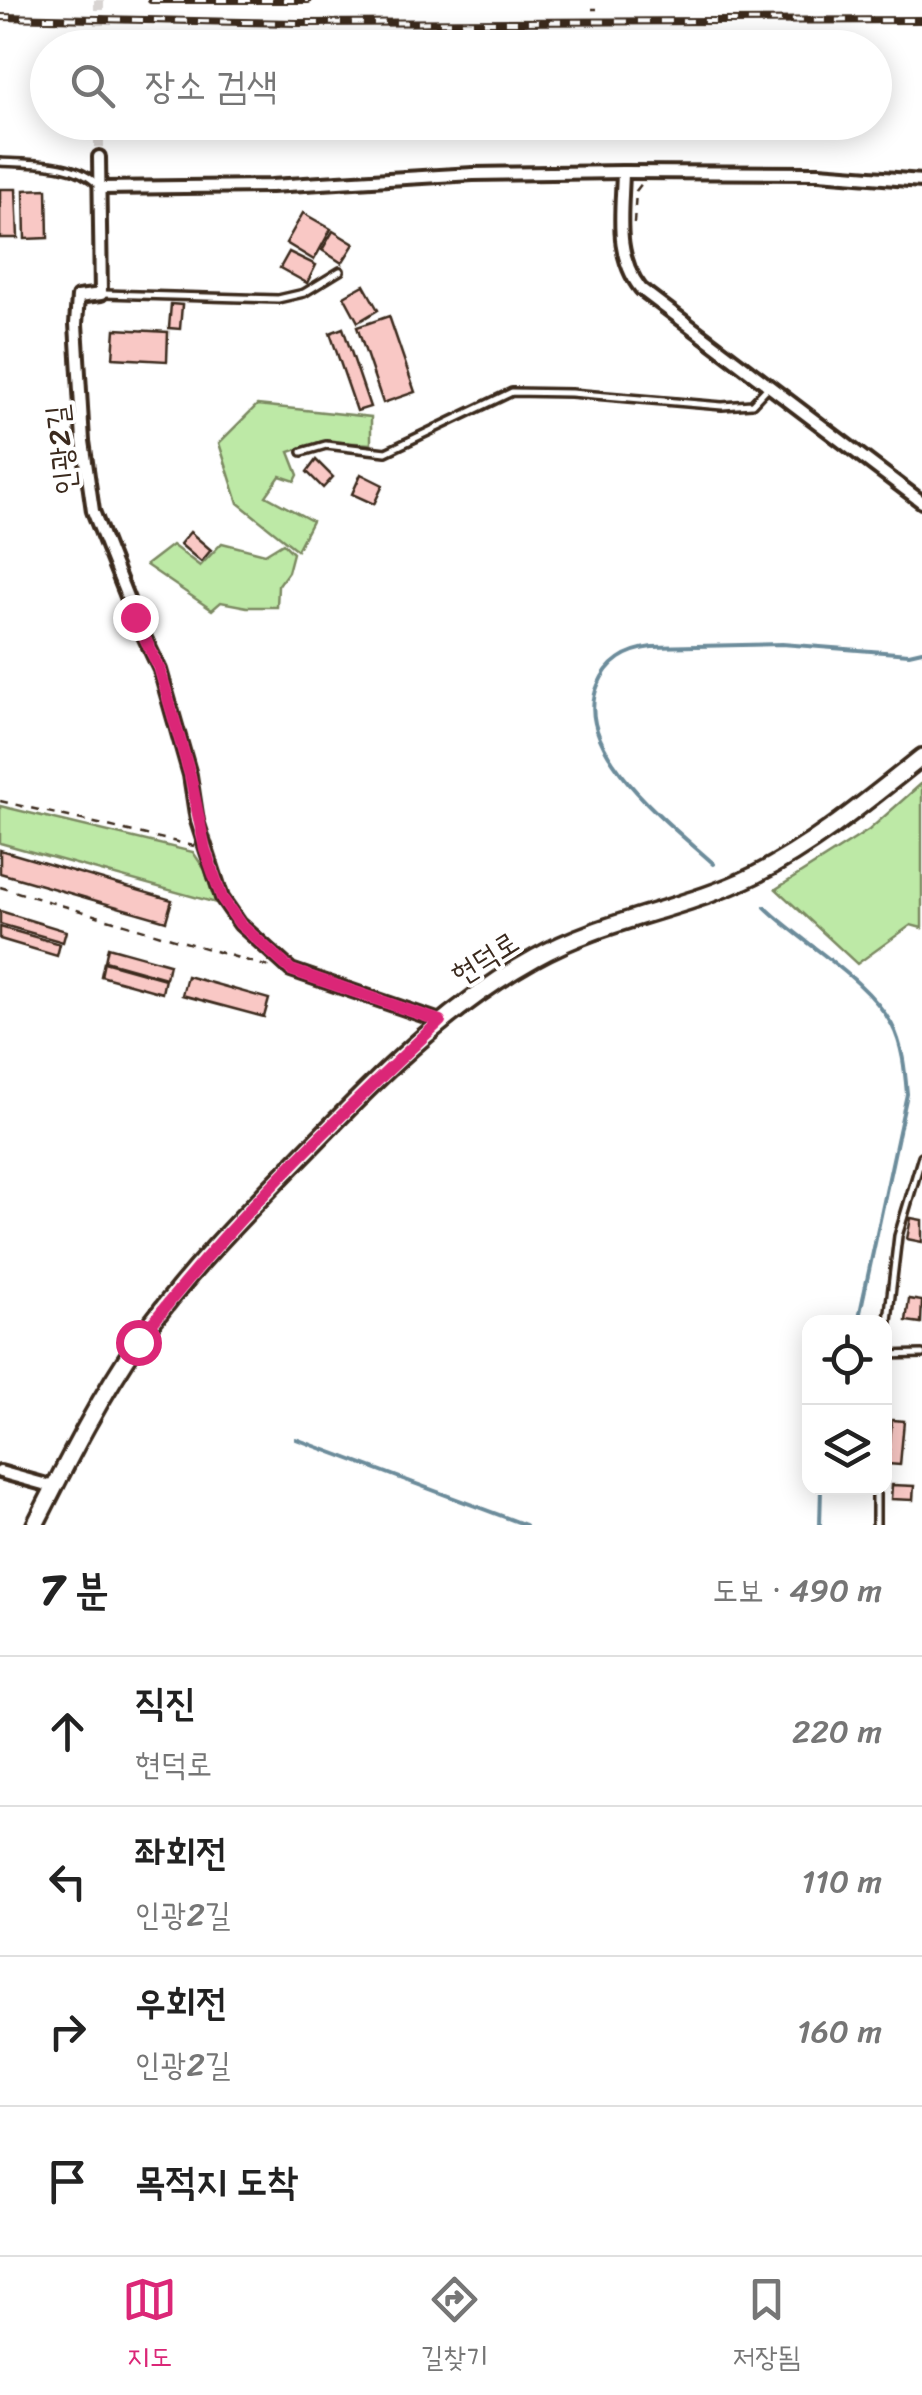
<!DOCTYPE html>
<html lang="ko">
<meta charset="utf-8">
<style>
:root{--surface:#fff;--page:#f2f2f2;--text:#222;--muted:#767676;--line:#e0e0e0;--accent:#db2777}
body{margin:0;font-family:Sriracha,"Poor Story",sans-serif;background:var(--page);color:var(--text)}
.controls{position:absolute;right:30px;bottom:30px;display:grid;overflow:hidden;border-radius:20px;box-shadow:0 5px 25px #0003}
.controls button{width:90px;height:90px;display:grid;place-items:center;padding:0;border:0;border-bottom:2px solid var(--line);background:var(--surface);color:var(--text);font:50px sans-serif}
.stop{position:absolute;width:30px;height:30px;margin:-22px;border:8px solid #db2777;border-radius:50%;background:#fff}
.stop.end{background:#db2777;border-color:#fff;box-shadow:0 2px 10px #0008}
.list{margin:0;padding:0;list-style:none}
h2{display:flex;justify-content:space-between;align-items:center;height:130px;margin:0;padding:0 40px;font-size:42px}
h2 small{font-size:32px;font-weight:400;color:var(--muted)}
.list li{display:grid;grid-template-columns:65px 1fr auto;gap:30px;align-items:center;box-sizing:border-box;height:150px;padding:0 40px;border-top:2px solid var(--line)}
.list b{display:block;font-size:38px;white-space:nowrap}
.list p{margin:0;font-size:32px;white-space:nowrap;color:var(--muted)}
.list em{font-size:32px;font-style:normal;color:var(--muted)}
.icon{flex:none;width:55px;height:55px;fill:none;stroke:currentColor;stroke-width:2;stroke-linecap:round;stroke-linejoin:round}
.map{position:relative;flex:none;width:922px;height:1525px;overflow:hidden}
.search{position:absolute;background:var(--surface);box-shadow:0 5px 25px #0003;left:30px;right:30px;top:30px;height:110px;display:flex;align-items:center;gap:25px;box-sizing:border-box;padding:0 35px;border-radius:55px;color:var(--muted);font-size:38px}
.sheet{height:730px;background:var(--surface)}
nav{display:flex;justify-content:space-around;align-items:center;box-sizing:border-box;height:140px;border-top:2px solid var(--line);background:var(--surface);font-size:28px;color:var(--muted)}
nav a{display:grid;justify-items:center;gap:5px}
nav .on{color:var(--accent)}
.map>svg:first-child{display:block}
.green{fill:#bde9a6;stroke:#7c8a62;stroke-width:2.5}
.lines{fill:none;stroke-linecap:round;stroke-linejoin:round}
.stream{stroke:#6c8c9b;stroke-width:4}
.building{fill:#f9c8c5;stroke:#3b2a1e;stroke-width:2.5}
.minor-tunnel{stroke:#d8d4d2;stroke-width:10;stroke-dasharray:10 5;stroke-linecap:butt}
.service-casing{stroke:#3b2a1e;stroke-width:12}
.minor-casing{stroke:#3b2a1e;stroke-width:18}
.secondary-casing{stroke:#3b2a1e;stroke-width:22}
.path{stroke:#3b2a1e;stroke-width:2.5;stroke-dasharray:8 8;stroke-linecap:butt}
.service{stroke:#fff;stroke-width:5}
.minor{stroke:#fff;stroke-width:10}
.secondary{stroke:#fff;stroke-width:15}
.rail-casing{stroke:#3b2a1e;stroke-width:8}
.rail{stroke:#fff;stroke-width:4;stroke-dasharray:11;stroke-linecap:butt}
.route{stroke:#db2777;stroke-width:12}
.labels{text-anchor:middle;stroke-width:8;stroke-linejoin:round;paint-order:stroke}
.street-label{font-size:30px;fill:#3b2a1e;stroke:#fff}
</style>
<div class="map">
<svg width="922" height="1525" viewBox="0 0 922 1525">
<rect width="100%" height="100%" fill="#fff"/>
<filter id="ink" filterUnits="userSpaceOnUse"><feTurbulence type="fractalNoise" baseFrequency=".01" numOctaves="2"/><feDisplacementMap in="SourceGraphic" scale="20" xChannelSelector="R" yChannelSelector="G"/><feConvolveMatrix kernelMatrix="1 2 1 2 8 2 1 2 1" color-interpolation-filters="sRGB"/></filter>
<g filter="url(#ink)">
<g class="green">
<polygon points="257,405 371,417 371,444 322,441 289,452 298,475 295,481 280,476 266,496 312,521 297,550 238,503 219,443"/>
<polygon points="222,543 265,554 283,543 293,553 288,572 278,586 277,607 247,607 221,602 212,610 146,565 172,545 200,566"/>
<polygon points="922,783 922,928 911,925 857,964 776,889 869,830"/>
<polygon points="0,806 193,852 205,870 216,903 0,843"/>
</g>
<g class="lines">
<g class="stream">
<path d="M714 864C672 826 570 749 598 685 608 661 626 650 652 647L782 644 909 654 922 651"/>
<path d="M765 907C803 944 867 978 892 1025 903 1046 905 1071 907 1094L858 1322"/>
<polyline points="296,1439 526,1525"/>
<polyline points="820,1525 821,1488"/>
</g>
</g>
<g class="building">
<polygon points="0,189 16,189 18,238 0,238"/>
<polygon points="47,189 48,238 25,239 24,190"/>
<polygon points="303,213 331,229 314,260 286,243"/>
<polygon points="333,231 354,244 342,263 322,250"/>
<polygon points="289,252 316,265 307,283 280,268"/>
<polygon points="364,285 378,310 358,322 344,296"/>
<polygon points="171,304 182,305 180,329 169,328"/>
<polygon points="389,316 415,392 383,403 357,327"/>
<polygon points="343,328 370,407 357,411 330,333"/>
<polygon points="115,329 168,332 167,361 113,358"/>
<polygon points="316,460 333,477 323,488 307,472"/>
<polygon points="361,474 383,485 374,504 352,494"/>
<polygon points="190,532 211,550 201,562 180,544"/>
<polygon points="0,850 172,900 166,921 0,873"/>
<polygon points="0,911 66,931 63,942 0,924"/>
<polygon points="0,927 60,944 57,956 0,939"/>
<polygon points="108,947 169,964 166,978 105,961"/>
<polygon points="104,962 165,979 162,993 101,976"/>
<polygon points="187,976 269,999 264,1017 182,995"/>
<polygon points="911,1218 922,1220 922,1242 907,1239"/>
<polygon points="909,1299 922,1301 921,1323 906,1321"/>
<polygon points="892,1420 904,1421 900,1465 888,1464"/>
<polygon points="892,1485 914,1486 913,1500 891,1499"/>
</g>
<g class="lines">
<g class="minor-tunnel">
<polyline points="99,0 99,48"/>
<polyline points="99,122 99,157"/>
</g>
<g class="service-casing">
<g id="service">
<path d="M0 162C31 164 76 161 99 186"/>
<polyline points="104,294 278,299 304,293 340,271"/>
<polyline points="302,452 326,445 386,452 512,392 571,393 722,406 752,404 768,387"/>
<polyline points="884,1355 898,1236 922,1156"/>
<polyline points="885,1355 922,1354"/>
<polyline points="876,1525 876,1488"/>
</g>
</g>
<g class="minor-casing">
<g id="minor">
<polyline points="99,157 101,294 78,297 76,324 83,441 93,511 135,617 160,670 190,775 197,821 222,898 240,924 291,970 440,1021"/>
<path d="M623 172C622 213 614 255 641 289L922 502"/>
<polyline points="101,188 271,186 473,174 623,172 819,173 922,181"/>
<polyline points="0,1472 54,1487"/>
</g>
</g>
<g class="secondary-casing">
<path id="secondary" d="M35 1525C67 1462 99 1398 139 1340 193 1264 261 1198 326 1131 390 1065 454 1003 535 958 604 919 684 910 755 875 816 844 868 800 922 757"/>
</g>
<g class="path">
<polyline points="592,9 597,9"/>
<polyline points="634,223 636,191 642,183"/>
<polyline points="0,801 194,846"/>
<polyline points="0,887 272,968"/>
</g>
<use href="#service" class="service"/>
<use href="#minor" class="minor"/>
<use href="#secondary" class="secondary"/>
<g class="rail-casing">
<g id="rail">
<polyline points="151,0 308,0"/>
<polyline points="0,17 297,23 922,20"/>
</g>
</g>
<use href="#rail" class="rail"/>
</g>
</g>
<g class="lines" filter="url(#ink)">
<path class="route" d="M135 617 160 670 190 775 205 849 222 898 240 924 291 970 440 1021C333 1122 227 1224 138 1342"/>
</g>
<g class="labels">
<g class="street-label">
<text transform="translate(61 450) rotate(-96)" y="10">인광2길</text>
<text transform="translate(485 958) rotate(-32)" y="10">현덕로</text>
</g>
</g>
</svg>
<div class="controls">
<button><svg class="icon" aria-label="locate" viewBox="0 0 24 24"><circle cx="12" cy="12" r="6"/><path d="M12 2v4M12 18v4M2 12h4M18 12h4"/></svg></button>
<button><svg class="icon" aria-label="layers" viewBox="0 0 24 24"><path d="M12 4l9 5-9 5-9-5zM3 14l9 5 9-5"/></svg></button>
</div>
<div class="stop" style="left:138px;top:1342px"></div>
<div class="stop end" style="left:135px;top:617px"></div>
<div class="search"><svg class="icon" aria-label="search" viewBox="0 0 24 24"><circle cx="10" cy="10" r="6"/><path d="M15 15l6 6"/></svg>장소 검색</div>
</div>
<section class="sheet">
<h2>7 분<small>도보 · 490 m</small></h2>
<ul class="list">
<li><svg class="icon" aria-label="ahead" viewBox="0 0 24 24"><path d="M12 20V5M6 11l6-6 6 6"/></svg><div><b>직진</b><p>현덕로</p></div><em>220 m</em></li>
<li><svg class="icon" aria-label="left" viewBox="0 0 24 24"><path d="M17 20v-9H6M10 6l-5 5 5 5"/></svg><div><b>좌회전</b><p>인광2길</p></div><em>110 m</em></li>
<li><svg class="icon" aria-label="right" viewBox="0 0 24 24"><path d="M7 20v-9h11M14 6l5 5-5 5"/></svg><div><b>우회전</b><p>인광2길</p></div><em>160 m</em></li>
<li><svg class="icon" aria-label="arrive" viewBox="0 0 24 24"><path d="M6 21V4h12l-3 4 3 4H6"/></svg><div><b>목적지 도착</b></div></li>
</ul>
</section>
<nav>
<a class="on"><svg class="icon" aria-label="map" viewBox="0 0 24 24"><path d="M3 6l6-2 6 2 6-2v14l-6 2-6-2-6 2zM9 4v14M15 6v14"/></svg>지도</a>
<a><svg class="icon" aria-label="directions" viewBox="0 0 24 24"><path d="M12 3l9 9-9 9-9-9zM9 14v-3h6M13 9l2 2-2 2"/></svg>길찾기</a>
<a><svg class="icon" aria-label="saved" viewBox="0 0 24 24"><path d="M7 4h10v16l-5-4-5 4z"/></svg>저장됨</a>
</nav>
